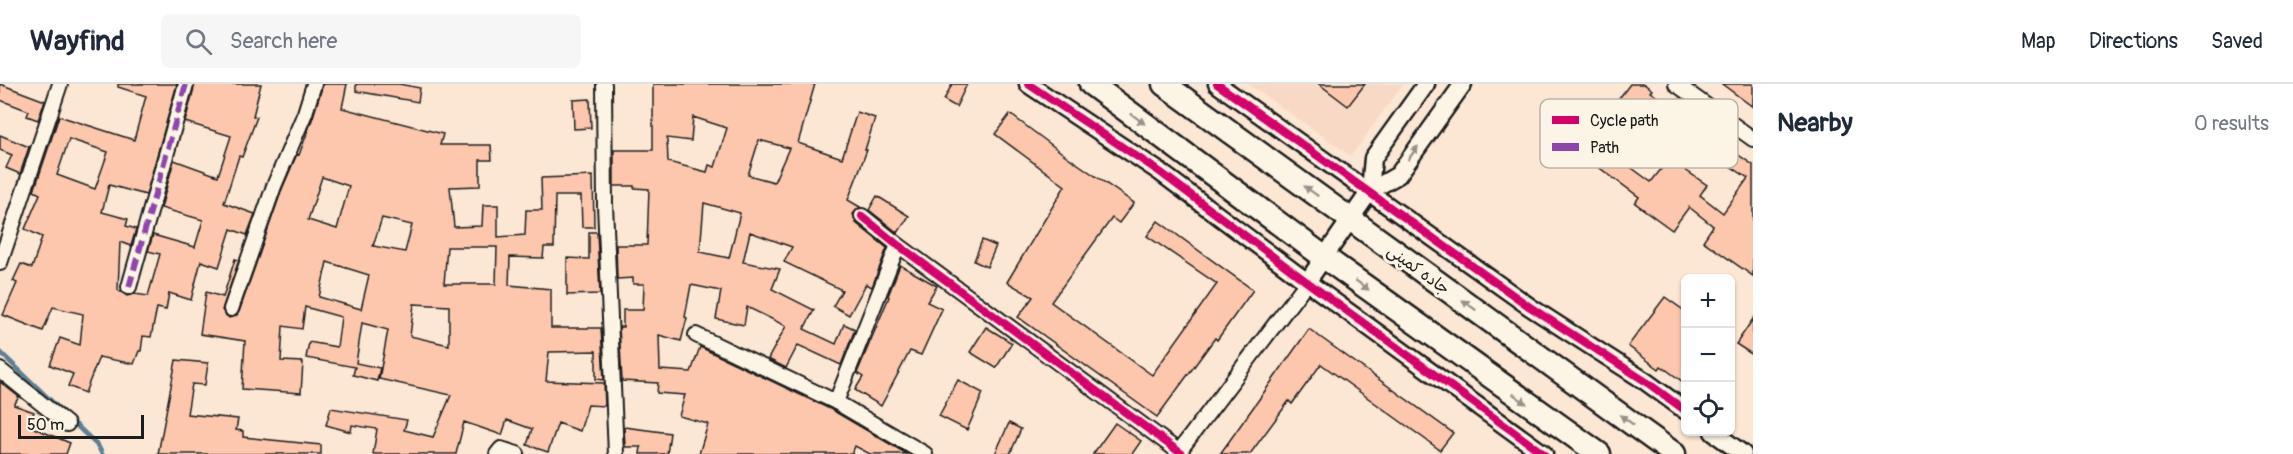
<!DOCTYPE html>
<meta charset="utf-8">
<style>
:root{--surface:#fff;--page:#f6f6f7;--text:#1f2937;--muted:#747a83;--line:#e0e1e3}
body{margin:0;font-family:Pangolin,"Playpen Sans Arabic",sans-serif;background:var(--page);color:var(--text)}
.controls{position:absolute;right:18px;bottom:18px;display:grid;overflow:hidden;border-radius:9px;box-shadow:0 2px 4px #0004}
.controls button{width:54px;height:54px;display:grid;place-items:center;padding:0;border:0;border-bottom:2px solid var(--line);background:var(--surface);color:var(--text);font:30px sans-serif}
.scale{position:absolute;left:18px;bottom:15px;width:126px;box-sizing:border-box;padding-left:6px;border:3px solid #1c1c1c;border-top:0;font-size:16px;line-height:21px;white-space:nowrap;color:#1c1c1c;-webkit-text-stroke:4px #fcf5e5;paint-order:stroke}
.list{margin:0;padding:0;list-style:none}
h2{display:flex;justify-content:space-between;align-items:center;height:78px;margin:0;padding:0 24px;font-size:26px}
h2 small{font-size:20px;font-weight:400;color:var(--muted)}
.icon{flex:none;width:33px;height:33px;fill:none;stroke:currentColor;stroke-width:2;stroke-linecap:round;stroke-linejoin:round}
.map{position:relative;flex:none;width:1753px;height:370px;overflow:hidden}
header{display:flex;align-items:center;gap:36px;box-sizing:border-box;height:84px;padding:0 30px;background:var(--surface);border-bottom:2px solid var(--line)}
header strong{font-size:28px}
nav{display:flex;gap:33px;margin-inline-start:auto;font-size:21px}
.search{width:420px;height:54px;background:var(--page);display:flex;align-items:center;gap:15px;box-sizing:border-box;padding:0 21px;border-radius:9px;color:var(--muted);font-size:22px}
main{display:flex}
aside{flex:1;background:var(--surface)}
.map>svg:first-child{display:block}
.built{fill:#f8d9c5}
.lines{fill:none;stroke-linecap:round;stroke-linejoin:round}
.stream{stroke:#5c8095;stroke-width:5}
.building{fill:#fcc7ad;stroke:#1c1c1c;stroke-width:1.5;fill-rule:evenodd}
.minor-casing{stroke:#1c1c1c;stroke-width:18}
.tertiary-casing{stroke:#1c1c1c;stroke-width:21}
.trunk-casing{stroke:#1c1c1c;stroke-width:27}
.minor{stroke:#fcf5e5;stroke-width:14}
.tertiary{stroke:#fcf5e5;stroke-width:16}
.trunk{stroke:#fcf5e5;stroke-width:22}
.quiet{stroke:#8e44ad;stroke-width:6;stroke-dasharray:12 6;stroke-linecap:butt}
.cycleway-casing{stroke:#fcf5e5;stroke-width:11}
.cycleway{stroke:#d6006c;stroke-width:8}
.oneway{fill:#97938b}
.labels{text-anchor:middle;stroke-width:6;stroke-linejoin:round;paint-order:stroke}
.street-label{font-size:16px;fill:#1c1c1c;stroke:#fcf5e5}
.key{fill:#fcf5e5;stroke:#b9b4a9;stroke-width:1.5}
.key-label{font-size:16px;fill:#1c1c1c}
</style>
<header>
<strong>Wayfind</strong>
<div class="search"><svg class="icon" aria-label="search" viewBox="0 0 24 24"><circle cx="10" cy="10" r="6"/><path d="M15 15l6 6"/></svg>Search here</div>
<nav><a>Map</a><a>Directions</a><a>Saved</a></nav>
</header>
<main>
<div class="map">
<svg width="1753" height="370" viewBox="0 0 1753 370">
<rect width="100%" height="100%" fill="#fce7d4"/>
<filter id="ink" filterUnits="userSpaceOnUse"><feTurbulence type="fractalNoise" baseFrequency=".0167" numOctaves="2"/><feDisplacementMap in="SourceGraphic" scale="12" xChannelSelector="R" yChannelSelector="G"/><feConvolveMatrix kernelMatrix="1 2 1 2 8 2 1 2 1" color-interpolation-filters="sRGB"/></filter>
<g filter="url(#ink)">
<polygon class="built" points="1248,0 1403,0 1351,72"/>
<g class="lines">
<polyline class="stream" points="0,268 98,362 102,370"/>
</g>
<g class="building">
<polygon points="0,0 45,17 38,36 27,32 29,27 0,16"/>
<path d="M118 0H177L146 111 109 101 102 128 128 135 126 142 136 145 131 162 120 158 118 206 127 212 135 210 148 212 160 170 148 167 153 151 195 163 203 136 161 124 174 76 218 92 231 52 185 38 195 0H261L253 32 257 33 242 73 239 72 224 119 255 130 247 151 231 145 219 183 201 177 191 216 169 209 166 226 157 224 151 253 143 252 141 267H139L134 280 99 273 85 309 68 302 73 290 50 281 60 254 80 261 83 230 53 223 43 247 3 231 17 199 13 197 21 180 32 184 42 153 25 145 40 110 34 107 59 32 134 56 146 12 118 3ZM69 55 108 68 95 105 57 91Z"/>
<path d="M323 0H347L342 24 443 50 440 61H491L492 76H480V102L450 103 454 143 482 142 483 121H498V153L525 151 526 126H542L541 94 593 92 594 143H582L581 112H555L554 163H544L543 174 510 173 509 201 551 205V244H601L604 296 596 295V267L549 268 546 297 604 299 605 322 588 321 580 347 558 339 548 368 527 361 532 345 507 336 502 351 464 338 456 370H373L377 345 352 341 351 348 326 341 331 324 407 336 404 346 433 353 451 311 379 295 388 246 362 239 356 279 380 284 377 297 353 291 355 283 306 274 309 258 337 263 341 233 305 223 302 245 283 242 281 277 303 278 301 309 242 305 245 257 200 250 206 208 223 213 235 175 239 176 222 226 229 234 236 232 239 228 282 105 297 70 299 71 313 33ZM322 93 349 102 337 145 308 136ZM382 134 412 141 405 168 373 162ZM447 163H497L496 200H444ZM327 178 369 191 361 225 319 213ZM414 220 449 222V261L410 252Z"/>
<polygon points="356,0 399,0 420,4 418,18 356,7"/>
<path d="M653 0H815L798 59 842 74 857 28 875 34 865 66H867L848 116 860 123 853 130 856 139 887 164 872 203 866 200 849 231 833 222 842 206 784 178 792 163 750 148 743 178 780 185 772 205 814 226 804 245 836 260 844 240 855 245 841 281 798 261 786 284 768 275 786 242 747 223 744 241 716 235 721 207 691 201 685 233 687 234 681 257 659 251 660 286 691 288 700 263 832 326 907 370H870L855 362 852 370H699L708 340 679 332 685 311 657 309 658 299 622 297 619 243H623V226H643L644 200H633V194L617 195 616 161H647L649 105 634 104V102H614V66H653ZM693 33 727 44 715 83 709 81 707 88 668 78 667 54 691 57ZM759 56 789 64 774 98 748 91ZM704 119 740 129 729 174 700 168Z"/>
<polygon points="952,0 967,0 956,23 944,16"/>
<polygon points="1319,0 1365,0 1348,22"/>
<polygon points="1630,0 1644,0 1652,6 1650,8 1695,38 1670,72 1621,38 1602,62 1651,98 1669,75 1707,101 1700,111 1723,129 1748,94 1727,80 1734,68 1753,81 1753,192 1703,157 1713,142 1689,123 1672,146 1635,119 1639,113 1578,68"/>
<polygon points="1722,0 1753,0 1753,23"/>
<polygon points="590,15 591,44 574,45 573,16"/>
<polygon points="1010,30 1065,71 1134,119 1119,139 1112,134 1051,218 1152,291 1217,200 1147,152 1158,137 1253,206 1217,256 1215,254 1157,333 1018,233 1033,213 1007,198 1065,102 995,50"/>
<polygon points="0,51 29,63 20,90 6,84 12,71 0,66"/>
<polygon points="877,112 909,132 898,149 869,126"/>
<polygon points="589,148 597,148 600,210 567,211 567,174 589,175"/>
<polygon points="982,156 996,162 987,183 974,177"/>
<polygon points="900,181 937,202 927,218 942,225 921,271 910,267 881,322 855,306 863,293 857,289 889,213 888,212"/>
<polygon points="1665,213 1686,228 1686,300 1661,282 1659,285 1628,262"/>
<polygon points="1753,235 1753,271 1736,260"/>
<polygon points="986,243 1012,259 996,284 970,268"/>
<polygon points="1309,245 1453,349 1440,366 1321,280 1292,320 1289,317 1250,370 1220,370"/>
<polygon points="176,276 208,279 205,301 192,300 187,330 238,335 236,346 243,347 243,353 321,361 321,370 158,370"/>
<polygon points="958,296 983,309 967,346 939,332"/>
<polygon points="0,298 19,313 14,321 34,328 29,342 70,359 66,370 0,370"/>
<polygon points="1009,339 1021,345 1010,370 995,370"/>
<polygon points="1115,339 1141,357 1132,370 1093,370"/>
<polygon points="624,343 670,349 667,370 640,370 641,363 625,363"/>
</g>
<g class="lines">
<g class="minor-casing">
<g id="minor">
<polyline points="604,0 605,121 616,370"/>
<polyline points="1676,0 1753,55"/>
<polyline points="862,132 898,161 1182,370"/>
<polyline points="0,179 60,0"/>
<polyline points="129,203 186,0"/>
<polyline points="231,225 274,102 305,29 314,0"/>
<polyline points="696,251 836,318 925,370"/>
<polyline points="0,286 67,340"/>
<polyline points="836,318 898,161"/>
<polyline points="497,370 501,365 517,370"/>
<polyline points="1177,370 1307,198"/>
</g>
</g>
<g class="tertiary-casing">
<g id="tertiary">
<polyline points="1028,0 1160,88 1307,198 1544,370"/>
<polyline points="1217,0 1530,223 1645,297 1686,327"/>
<polyline points="1370,107 1373,74 1426,0"/>
<polyline points="1307,198 1370,107 1398,91 1463,0"/>
<polyline points="1713,348 1743,370"/>
</g>
</g>
<g class="trunk-casing">
<g id="trunk">
<polyline points="1091,0 1324,173 1599,370"/>
<polyline points="1164,0 1674,370"/>
</g>
</g>
<use href="#minor" class="minor"/>
<use href="#tertiary" class="tertiary"/>
<use href="#trunk" class="trunk"/>
<polyline class="quiet" points="129,203 186,0"/>
<g class="cycleway-casing">
<g id="cycleway">
<polyline points="1028,0 1160,88 1307,198 1544,370"/>
<polyline points="1217,0 1530,223 1645,297 1686,327"/>
<polyline points="862,132 898,161 1182,370"/>
</g>
</g>
<use href="#cycleway" class="cycleway"/>
</g>
<defs><path id="oneway-solid" d="M-6-.8H1V-3.2L6.5 0L1 3.2V.8H-6Z" transform="scale(1.5)"/></defs>
<g class="oneway">
<use href="#oneway-solid" transform="translate(1138 35) rotate(37)"/>
<use href="#oneway-solid" transform="translate(1413 69) rotate(-54)"/>
<use href="#oneway-solid" transform="translate(1311 107) rotate(-144)"/>
<use href="#oneway-solid" transform="translate(1362 201) rotate(36)"/>
<use href="#oneway-solid" transform="translate(1469 221) rotate(-144)"/>
<use href="#oneway-solid" transform="translate(1520 315) rotate(36)"/>
<use href="#oneway-solid" transform="translate(1627 336) rotate(-144)"/>
</g>
</g>
<g class="labels">
<g class="street-label">
<text transform="translate(1419 185) rotate(36)" y="6">جاده کمپنی</text>
</g>
</g>
<rect x="1540" y="15" width="198" height="69" rx="9" class="key"/>
<rect x="1552" y="32" width="27" height="8" fill="#d6006c"/>
<rect x="1552" y="59" width="27" height="8" fill="#8e44ad"/>
<g class="key-label">
<text x="1590" y="42">Cycle path</text>
<text x="1590" y="69">Path</text>
</g>
</svg>
<div class="controls">
<button>+</button>
<button>−</button>
<button><svg class="icon" aria-label="locate" viewBox="0 0 24 24"><circle cx="12" cy="12" r="6"/><path d="M12 2v4M12 18v4M2 12h4M18 12h4"/></svg></button>
</div>
<div class="scale">50 m</div>
</div>
<aside>
<h2>Nearby<small>0 results</small></h2>
<ul class="list">
</ul>
</aside>
</main>
